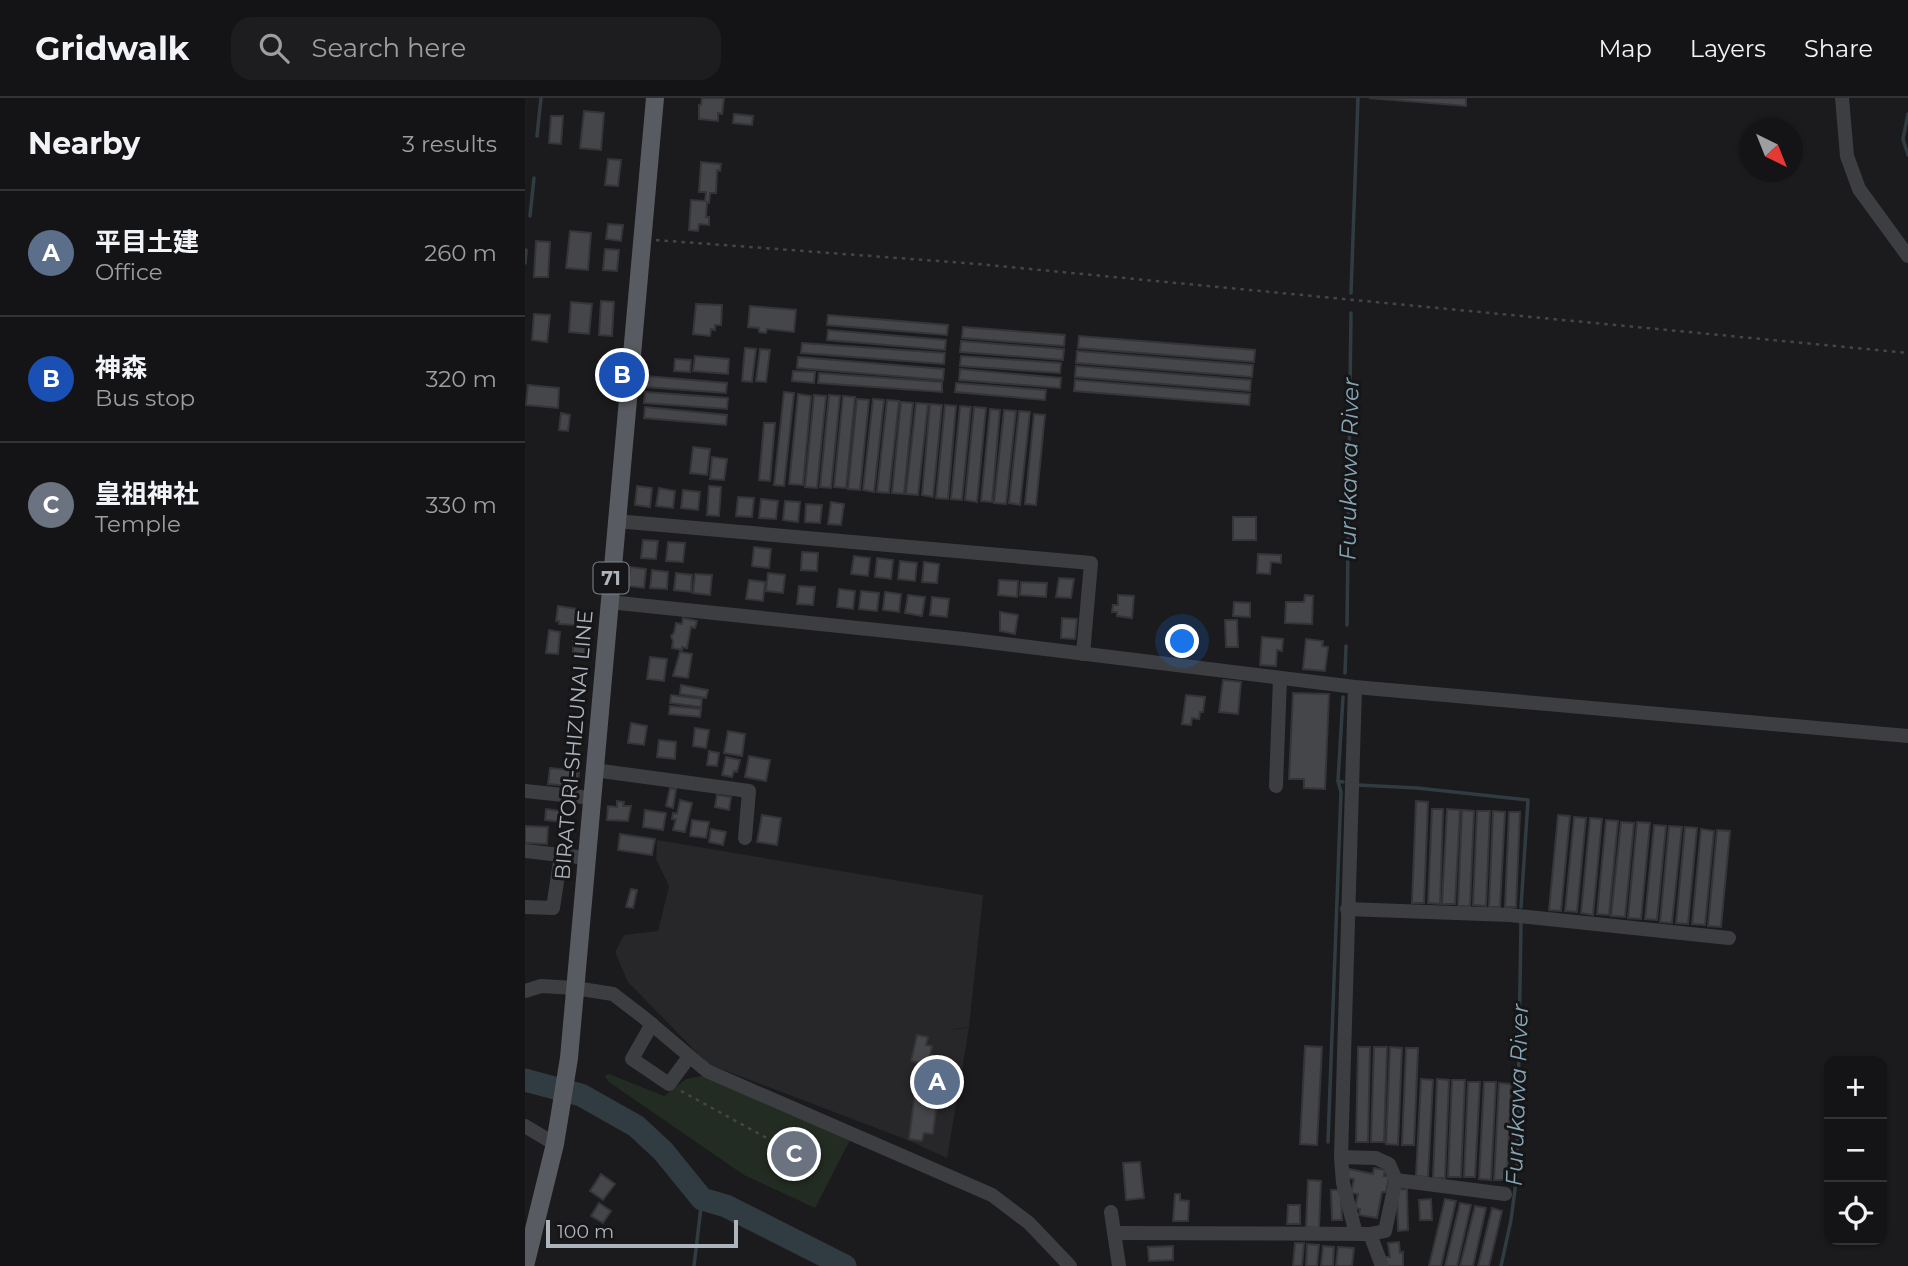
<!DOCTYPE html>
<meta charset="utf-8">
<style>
:root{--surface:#141416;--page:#1d1d1f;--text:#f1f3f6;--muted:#9d9ea1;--line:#333335;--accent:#f09d40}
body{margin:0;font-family:Montserrat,"Noto Sans JP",sans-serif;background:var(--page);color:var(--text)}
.controls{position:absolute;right:21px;bottom:21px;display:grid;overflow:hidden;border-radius:14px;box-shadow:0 2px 5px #0004}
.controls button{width:63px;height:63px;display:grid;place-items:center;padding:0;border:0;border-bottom:2px solid var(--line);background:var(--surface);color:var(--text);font:35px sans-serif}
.compass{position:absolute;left:1215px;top:21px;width:63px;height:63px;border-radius:50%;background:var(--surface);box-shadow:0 2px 5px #0004;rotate:137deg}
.scale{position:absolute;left:21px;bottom:18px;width:192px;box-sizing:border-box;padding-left:7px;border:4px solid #aeb4bc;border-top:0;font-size:19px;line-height:24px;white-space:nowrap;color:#aeb4bc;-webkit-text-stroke:5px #161618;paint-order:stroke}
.you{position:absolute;left:658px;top:544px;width:24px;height:24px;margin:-18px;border:5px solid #fff;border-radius:50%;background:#1a73e8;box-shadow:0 0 0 10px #1a73e833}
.badge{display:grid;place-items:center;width:46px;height:46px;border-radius:50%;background:var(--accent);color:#fff;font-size:23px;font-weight:700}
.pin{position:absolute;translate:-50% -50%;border:4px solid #fff;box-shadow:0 2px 7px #0006}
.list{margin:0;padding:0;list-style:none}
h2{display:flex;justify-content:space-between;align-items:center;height:91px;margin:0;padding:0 28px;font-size:30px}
h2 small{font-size:23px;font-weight:400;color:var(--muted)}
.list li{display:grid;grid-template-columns:46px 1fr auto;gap:21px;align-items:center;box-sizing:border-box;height:126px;padding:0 28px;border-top:2px solid var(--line)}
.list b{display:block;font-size:26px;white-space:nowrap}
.list p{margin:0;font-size:23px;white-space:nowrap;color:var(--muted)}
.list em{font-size:23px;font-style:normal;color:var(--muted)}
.icon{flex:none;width:38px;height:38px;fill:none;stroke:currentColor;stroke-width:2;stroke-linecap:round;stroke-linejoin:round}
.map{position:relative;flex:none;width:1383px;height:1168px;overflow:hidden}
header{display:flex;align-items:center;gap:42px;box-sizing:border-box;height:98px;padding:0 35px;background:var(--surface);border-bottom:2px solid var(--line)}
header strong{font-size:33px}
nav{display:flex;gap:38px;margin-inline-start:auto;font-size:24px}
.search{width:490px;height:63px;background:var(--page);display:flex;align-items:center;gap:18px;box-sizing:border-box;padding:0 24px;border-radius:21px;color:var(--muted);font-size:26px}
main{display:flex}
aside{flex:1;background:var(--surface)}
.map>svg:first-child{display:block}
.built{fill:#27272a}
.green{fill:#232c23}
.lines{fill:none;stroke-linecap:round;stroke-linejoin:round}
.stream{stroke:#303c42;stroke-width:3.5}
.river{stroke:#303c42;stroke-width:23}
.building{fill:#45464a;stroke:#353539;stroke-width:2}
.path{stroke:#424549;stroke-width:2.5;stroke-dasharray:3.5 5;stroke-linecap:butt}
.minor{stroke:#3c3e42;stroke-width:14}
.major{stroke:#585b61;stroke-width:18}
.labels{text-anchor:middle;stroke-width:6;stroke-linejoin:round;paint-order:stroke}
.shield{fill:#161618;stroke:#80858b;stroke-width:2}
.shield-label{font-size:19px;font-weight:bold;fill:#aeb4bc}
.street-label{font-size:21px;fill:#aeb4bc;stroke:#161618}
.water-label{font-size:23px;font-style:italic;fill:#86a6b6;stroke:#161618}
</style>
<header>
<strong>Gridwalk</strong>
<div class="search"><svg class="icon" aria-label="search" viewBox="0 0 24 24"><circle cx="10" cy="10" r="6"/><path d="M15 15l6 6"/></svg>Search here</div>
<nav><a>Map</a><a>Layers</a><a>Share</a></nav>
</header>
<main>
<aside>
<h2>Nearby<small>3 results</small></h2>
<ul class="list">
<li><span class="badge" style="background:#5c6f8a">A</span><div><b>平目土建</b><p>Office</p></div><em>260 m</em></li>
<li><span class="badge" style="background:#1a4fb4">B</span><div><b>神森</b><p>Bus stop</p></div><em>320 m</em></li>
<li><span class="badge" style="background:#6b7280">C</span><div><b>皇祖神社</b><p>Temple</p></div><em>330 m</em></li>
</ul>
</aside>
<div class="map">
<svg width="1383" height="1168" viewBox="0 0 1383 1168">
<rect width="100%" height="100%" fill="#1b1b1d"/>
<polygon class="built" points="132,742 458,797 444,929 421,932 444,930 422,1060 380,1041 183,966 103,884 90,854 99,837 133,833 144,788 131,761"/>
<polygon class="green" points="84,976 139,998 161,981 177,978 325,1042 290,1110 219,1077 84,984 80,978"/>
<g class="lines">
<g class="stream">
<polyline points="1383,16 1378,41 1383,57"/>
<polyline points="12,38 16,0"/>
<polyline points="5,118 9,80"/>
<polyline points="0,165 1,152"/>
<polyline points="826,195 833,0"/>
<polyline points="822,527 826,215"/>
<polyline points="820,575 821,548"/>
<polyline points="818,684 813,683 818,599"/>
<polyline points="833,687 892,690 1003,702 996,809"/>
<polyline points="803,1044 816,694 813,683"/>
<polyline points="169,1168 177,1101"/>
<polyline points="976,1168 986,1122 992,1076 996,824"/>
</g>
<polyline class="river" points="0,982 56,997 111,1028 138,1053 177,1101 201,1108 320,1168"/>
</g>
<g class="building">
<polygon points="177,0 199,0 197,16 193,15 193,23 174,21 174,7 176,7"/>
<polygon points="844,0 941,0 941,8"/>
<polygon points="59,13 79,15 76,52 55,50"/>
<polygon points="209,16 228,18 227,27 208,25"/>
<polygon points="26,18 38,18 36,46 24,45"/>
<polygon points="83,61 96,62 93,88 80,87"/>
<polygon points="176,64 196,66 195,73 192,72 191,95 185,95 184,105 182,104 181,119 184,119 184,127 174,126 173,133 164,132 166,102 180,103 181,94 174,94"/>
<polygon points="83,126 98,127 96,143 81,141"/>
<polygon points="45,133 66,135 63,172 41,170"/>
<polygon points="11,143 25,144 23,179 9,179"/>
<polygon points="80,151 94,152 92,173 78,172"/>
<polygon points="76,203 89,204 87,238 74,237"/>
<polygon points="46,204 67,206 64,236 44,234"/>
<polygon points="171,206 197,207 196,227 190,227 190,232 186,231 185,238 168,236"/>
<polygon points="225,208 271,212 269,234 242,231 241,235 234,234 234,230 223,229"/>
<polygon points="9,216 25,217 22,244 7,242"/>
<polygon points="303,217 423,227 422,237 302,227"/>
<polygon points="438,229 540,237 539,248 437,240"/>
<polygon points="303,232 421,242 420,252 302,242"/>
<polygon points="554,238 730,252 729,264 553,250"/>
<polygon points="436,243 539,251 538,262 435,254"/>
<polygon points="277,245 420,255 419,266 276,255"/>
<polygon points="220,250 231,251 227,284 217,283"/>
<polygon points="235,251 245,252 241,284 231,283"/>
<polygon points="552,253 728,267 727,279 551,265"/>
<polygon points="170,258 204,261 203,276 168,273"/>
<polygon points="436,258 536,265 535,275 435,268"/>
<polygon points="273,259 419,271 418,282 272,270"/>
<polygon points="150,261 166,262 165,274 149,273"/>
<polygon points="551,268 726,282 725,293 550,279"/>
<polygon points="435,271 536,280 535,290 434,282"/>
<polygon points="268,273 290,274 289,285 267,283"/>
<polygon points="294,275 417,284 417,294 293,285"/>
<polygon points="121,278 202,285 201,295 120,289"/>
<polygon points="550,282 725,296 724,307 549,293"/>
<polygon points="431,285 521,292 520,302 430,294"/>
<polygon points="3,287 34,290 33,310 1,307"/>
<polygon points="120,294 203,300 202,311 119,305"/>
<polygon points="259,294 269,295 259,388 249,387"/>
<polygon points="273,296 286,298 278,387 264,386"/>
<polygon points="289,297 301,298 292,390 280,389"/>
<polygon points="304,297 315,298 306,390 295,389"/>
<polygon points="318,298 330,299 321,390 309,389"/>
<polygon points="332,301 344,302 335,392 323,391"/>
<polygon points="348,301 359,302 349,394 338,392"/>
<polygon points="362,302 374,303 364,395 352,394"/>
<polygon points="376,304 388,305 379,396 367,395"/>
<polygon points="391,305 403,306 393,397 381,396"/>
<polygon points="405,306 417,307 408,399 397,397"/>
<polygon points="420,307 431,308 423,401 411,400"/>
<polygon points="435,308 446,309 437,402 426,401"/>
<polygon points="120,309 202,317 201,327 119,320"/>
<polygon points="449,309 461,310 452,404 440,402"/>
<polygon points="465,311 475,312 467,404 456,403"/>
<polygon points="479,312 491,313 481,406 469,405"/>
<polygon points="494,313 505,314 495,407 484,405"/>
<polygon points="36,315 45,317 43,333 34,332"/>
<polygon points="509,316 520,317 511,407 500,406"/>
<polygon points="239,325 250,325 245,383 234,382"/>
<polygon points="168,349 185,351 182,377 165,375"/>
<polygon points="187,359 202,361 199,382 185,381"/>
<polygon points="112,388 127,390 125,409 110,407"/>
<polygon points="184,388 196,389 194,418 182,417"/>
<polygon points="134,390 150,393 148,410 131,408"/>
<polygon points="158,392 175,394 173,412 156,410"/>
<polygon points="213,399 229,400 227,419 211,418"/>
<polygon points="236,401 253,403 251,421 234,420"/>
<polygon points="260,403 275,404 273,424 258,422"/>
<polygon points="306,404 319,406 316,427 303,426"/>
<polygon points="281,406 297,407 295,425 280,424"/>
<rect x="708" y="419" width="23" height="23"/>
<polygon points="118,442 133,443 131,461 116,460"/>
<polygon points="143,444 160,445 158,464 141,463"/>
<polygon points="229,449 246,451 244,470 227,468"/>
<polygon points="277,454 293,455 292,473 276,472"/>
<polygon points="733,456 756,457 756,465 746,464 745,476 732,475"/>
<polygon points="329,458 345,460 343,478 326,476"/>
<polygon points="352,460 368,462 366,481 350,479"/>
<polygon points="375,463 392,465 390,483 373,481"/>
<polygon points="399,464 414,466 412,485 397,484"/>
<polygon points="105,469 121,471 119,490 103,488"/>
<polygon points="127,472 143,474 142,491 125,490"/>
<polygon points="151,475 167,477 166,494 149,492"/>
<polygon points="243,475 260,477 258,495 241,493"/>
<polygon points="170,476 187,477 185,497 168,495"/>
<polygon points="534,480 549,481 546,500 531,499"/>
<polygon points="224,482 240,484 238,503 221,501"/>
<polygon points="474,482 493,483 492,499 473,497"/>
<polygon points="496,484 522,485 521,499 495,497"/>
<polygon points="274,488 290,489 288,507 272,506"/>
<polygon points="314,491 330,493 328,511 312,509"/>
<polygon points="336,493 354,495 352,513 334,511"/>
<polygon points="360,494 376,496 374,514 358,512"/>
<polygon points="383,497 400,499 397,518 380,515"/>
<polygon points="593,497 609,498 607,520 592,518 592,514 587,514 588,507 593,507"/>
<polygon points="780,497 788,498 787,526 760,525 761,504 779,504"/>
<polygon points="407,499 424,501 422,519 405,517"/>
<polygon points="709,504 725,505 725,519 708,518"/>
<polygon points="33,508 53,511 50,527 34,526 34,523 31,523"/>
<polygon points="475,514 493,517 490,536 475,533"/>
<polygon points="158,520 172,523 170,530 166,529 162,550 157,549 157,552 147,550 148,543 146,538 149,535 151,525 157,526"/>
<polygon points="537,520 552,521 550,541 536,540"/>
<polygon points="700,522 712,522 713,549 701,549"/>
<polygon points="24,532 35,534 33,556 21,555"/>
<polygon points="737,539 758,541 757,553 752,552 751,568 735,567"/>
<polygon points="781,541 798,543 797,548 803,549 800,573 778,571"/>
<polygon points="48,543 60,544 60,561 48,560"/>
<polygon points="155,554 167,556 163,580 148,578"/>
<polygon points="125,559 142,561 139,583 122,581"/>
<polygon points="698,582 716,584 713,616 694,614"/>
<polygon points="156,587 183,592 181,600 155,596"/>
<polygon points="768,595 804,596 800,691 779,690 779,681 764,681"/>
<polygon points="146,597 177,601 176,609 145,605"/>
<polygon points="661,597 680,599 678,614 675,614 674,621 667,620 666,627 657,626"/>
<polygon points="145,608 176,611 175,619 144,616"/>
<polygon points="106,625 122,628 119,647 103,645"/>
<polygon points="170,630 184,632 181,650 168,648"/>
<polygon points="203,633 220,636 217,658 199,655"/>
<polygon points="134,642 151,644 150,661 132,659"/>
<polygon points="184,653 194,655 192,668 182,667"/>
<polygon points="224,658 245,662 241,683 220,679"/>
<polygon points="201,659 215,662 212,674 209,673 207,679 197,677"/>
<polygon points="25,670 54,673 53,685 46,684 46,688 23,686"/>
<polygon points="145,690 151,691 148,710 141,708"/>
<polygon points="192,697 206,699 204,712 190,709"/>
<polygon points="155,702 167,705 160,734 148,732 151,721 147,721 148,715 152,716"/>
<polygon points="92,703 99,704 98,708 106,708 103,723 82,722 83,708 92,709"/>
<polygon points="891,703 903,704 899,805 887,805"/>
<polygon points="21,711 37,713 36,724 20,722"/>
<polygon points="907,711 918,711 915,806 903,805"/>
<polygon points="922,711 935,712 930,806 917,806"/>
<polygon points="120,712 141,715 138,732 118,729"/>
<polygon points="937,712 949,713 945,808 933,808"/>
<polygon points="952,713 965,713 961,808 948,807"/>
<polygon points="968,713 980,714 975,809 964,809"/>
<polygon points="984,714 995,714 991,809 980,809"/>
<polygon points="237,717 256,720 252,747 232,744"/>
<polygon points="1033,717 1045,718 1036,813 1024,812"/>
<polygon points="1049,719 1061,720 1052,814 1040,813"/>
<polygon points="1065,720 1077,721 1068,817 1056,815"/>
<polygon points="167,722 184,724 181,740 165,738"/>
<polygon points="1081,722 1093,723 1084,817 1072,816"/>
<polygon points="1096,724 1109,725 1100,819 1086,818"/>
<polygon points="1112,724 1125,725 1116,821 1103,820"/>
<polygon points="1129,727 1141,728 1132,822 1120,821"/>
<polygon points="0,728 23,729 22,746 0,745"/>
<polygon points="1144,728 1157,729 1147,825 1135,824"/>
<polygon points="1160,729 1172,730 1163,826 1151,825"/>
<polygon points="186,731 201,734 198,747 184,744"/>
<polygon points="1176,731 1189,733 1180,827 1167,826"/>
<polygon points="1192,732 1205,733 1196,829 1183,828"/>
<polygon points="95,736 130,741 127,757 93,752"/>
<polygon points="106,791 112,792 108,810 101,809"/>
<polygon points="392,937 403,939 401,947 407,948 403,967 386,963"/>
<polygon points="780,948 797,949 792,1047 775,1046"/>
<polygon points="833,949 845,949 843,1044 831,1044"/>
<polygon points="849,949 862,949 859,1044 846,1044"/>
<polygon points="865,949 877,950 873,1047 861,1046"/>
<polygon points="881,950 893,950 889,1047 877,1047"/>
<polygon points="391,975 404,979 402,987 388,984"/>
<polygon points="896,981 908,982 903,1079 891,1078"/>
<polygon points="912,981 924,982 920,1080 908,1080"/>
<polygon points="927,982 940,982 936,1079 923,1079"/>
<polygon points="943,984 955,984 950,1079 939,1079"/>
<polygon points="959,984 971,984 966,1082 954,1081"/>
<polygon points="974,985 986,986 982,1082 969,1082"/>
<polygon points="390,994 399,995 398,1004 412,1005 408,1036 399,1035 397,1043 384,1041"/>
<polygon points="266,1045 279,1053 271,1067 258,1059"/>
<polygon points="615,1064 619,1100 601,1102 598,1065"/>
<polygon points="849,1070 860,1072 859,1078 864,1079 861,1094 857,1094 852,1120 834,1117 835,1111 830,1110 833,1096 826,1095 829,1081 822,1080 824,1071 848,1076"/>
<polygon points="76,1076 90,1086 78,1102 65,1093"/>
<polygon points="783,1082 796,1083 794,1130 781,1129"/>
<polygon points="882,1091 883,1132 873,1133 872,1092"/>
<polygon points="806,1092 816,1092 817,1122 807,1122"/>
<polygon points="650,1096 655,1096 655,1102 664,1103 663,1123 648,1123"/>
<polygon points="906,1101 907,1122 895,1122 894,1102"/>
<polygon points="920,1101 931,1103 916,1168 904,1168"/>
<polygon points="74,1105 86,1113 78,1125 66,1118"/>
<polygon points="935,1105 946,1107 932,1168 920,1168"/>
<polygon points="763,1107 775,1107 775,1126 762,1126"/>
<polygon points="950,1108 961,1110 948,1168 935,1168"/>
<polygon points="967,1110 977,1113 964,1168 953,1168"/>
<polygon points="874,1144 875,1155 878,1154 878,1168 861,1168 860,1159 865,1159 863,1145"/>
<polygon points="770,1145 779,1145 777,1168 768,1168"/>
<polygon points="782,1146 794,1147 792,1168 781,1168"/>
<polygon points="648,1148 648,1162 624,1163 623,1149"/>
<polygon points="798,1148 809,1149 808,1168 796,1168"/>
<polygon points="813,1149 829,1150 827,1168 811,1168"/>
</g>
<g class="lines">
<g class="path">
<polyline points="131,142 453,166 1383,255"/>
<polyline points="156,993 260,1050"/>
</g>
<g class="minor">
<polyline points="1317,0 1322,58 1334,91 1383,158"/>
<polyline points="91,423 566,465 558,556"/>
<polyline points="84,504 439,541 830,589 1383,638"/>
<polyline points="69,672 224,693 220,740"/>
<polyline points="751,688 755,580"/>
<polyline points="0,693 67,700"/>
<polyline points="0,753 62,760"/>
<polyline points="0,809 28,810 36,757"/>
<polyline points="822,811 985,817 1204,840"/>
<polyline points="0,893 16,888 50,890 88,896 118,919 182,973 467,1097 504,1125 545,1168"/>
<polyline points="127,926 107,961 144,986 164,959"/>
<polyline points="0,1028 30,1046"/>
<polyline points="816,1059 830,589"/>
<polyline points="586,1114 594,1168"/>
<polyline points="591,1135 845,1136 857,1168"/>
<polyline points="831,1136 818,1085 816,1059 851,1060 864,1066 871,1082 980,1096"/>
<polyline points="845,1136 860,1133 871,1082"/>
</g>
<polyline class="major" points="0,1168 30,1046 44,960 130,0"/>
</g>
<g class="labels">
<rect class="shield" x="68.5" y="464.5" width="35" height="31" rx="5"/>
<g class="shield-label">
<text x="86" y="487">71</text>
</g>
<g class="street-label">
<text transform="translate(49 647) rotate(-85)" y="7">BIRATORI-SHIZUNAI LINE</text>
</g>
<g class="water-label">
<text transform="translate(824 371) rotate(-89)" y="8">Furukawa River</text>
<text transform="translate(992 997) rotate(-88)" y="8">Furukawa River</text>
</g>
</g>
</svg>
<div class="controls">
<button>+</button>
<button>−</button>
<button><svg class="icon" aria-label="locate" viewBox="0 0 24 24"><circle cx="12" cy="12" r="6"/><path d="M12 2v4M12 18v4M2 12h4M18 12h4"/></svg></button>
</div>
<svg class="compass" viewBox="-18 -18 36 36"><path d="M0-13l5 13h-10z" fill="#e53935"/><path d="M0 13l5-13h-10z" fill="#9d9ea1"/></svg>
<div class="scale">100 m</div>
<div class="you"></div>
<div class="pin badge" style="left:412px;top:984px;background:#5c6f8a">A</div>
<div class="pin badge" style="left:97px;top:277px;background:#1a4fb4">B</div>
<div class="pin badge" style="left:269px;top:1056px;background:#6b7280">C</div>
</div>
</main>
